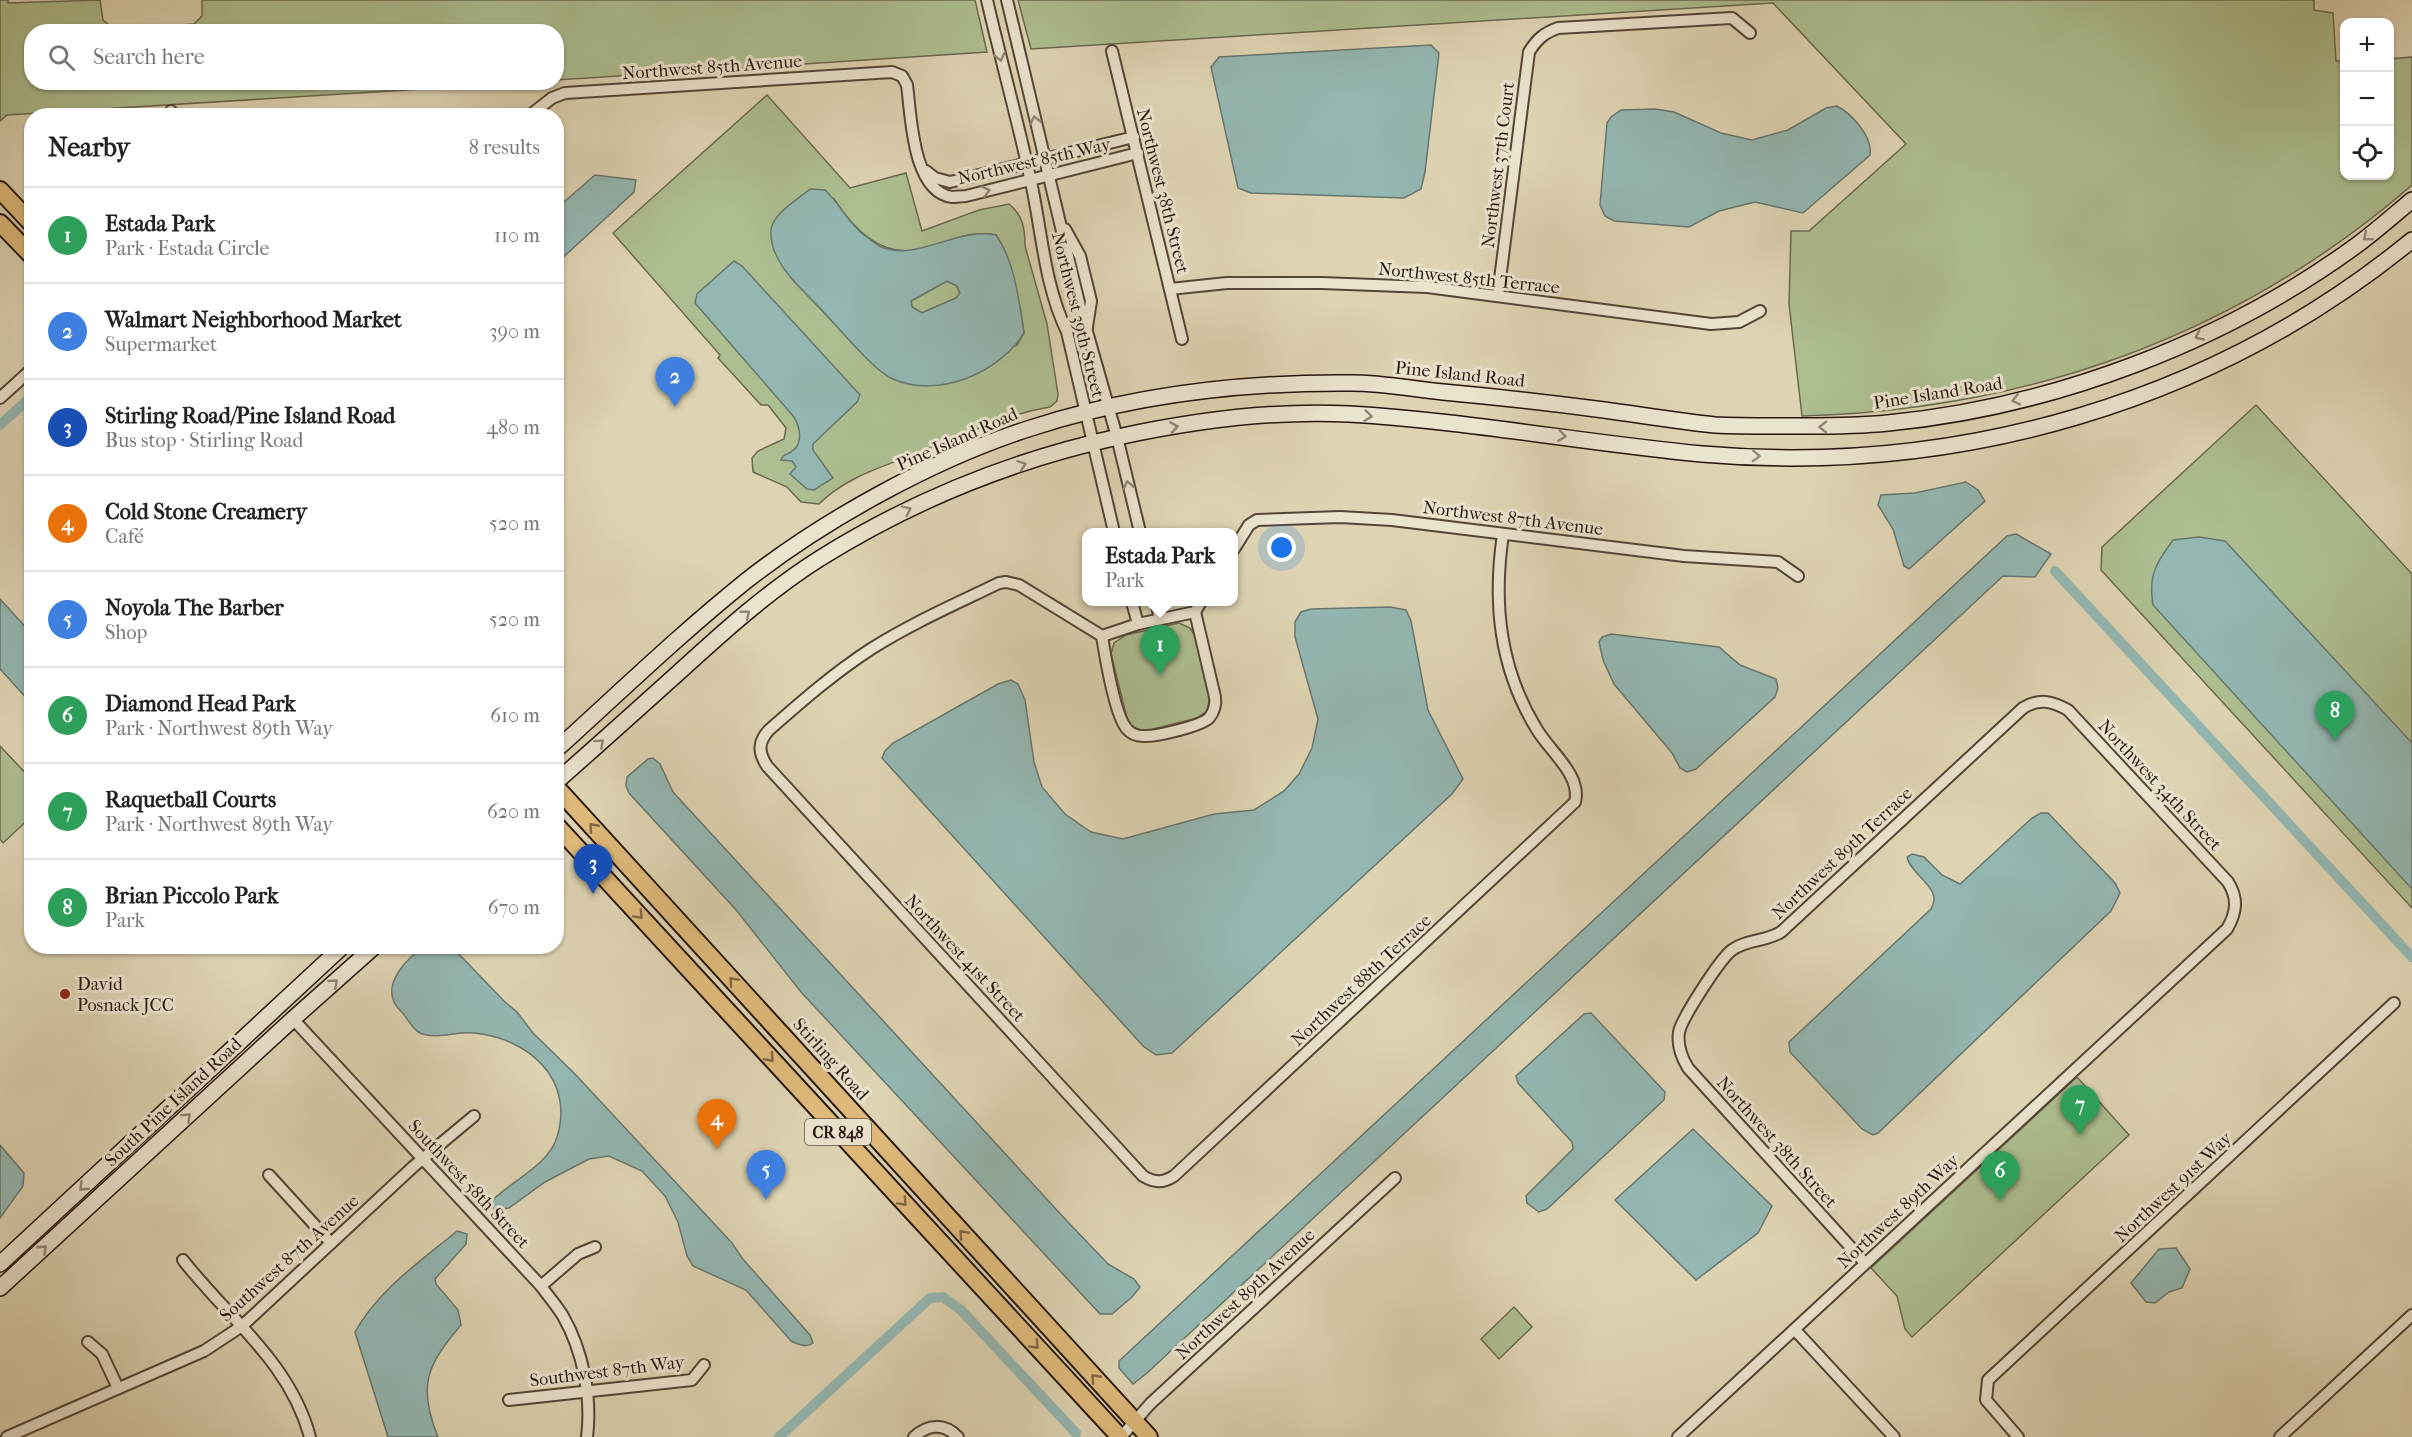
<!DOCTYPE html>
<meta charset="utf-8">
<style>
:root{--surface:#fff;--page:#f2f2f2;--text:#222;--muted:#767676;--line:#e0e0e0;--accent:#8f2418}
body{margin:0;font-family:"IM FELL French Canon",serif;background:var(--page);color:var(--text)}
.controls{position:absolute;right:18px;top:18px;display:grid;overflow:hidden;border-radius:12px;box-shadow:0 2px 4px #0004}
.controls button{width:54px;height:54px;display:grid;place-items:center;padding:0;border:0;border-bottom:2px solid var(--line);background:var(--surface);color:var(--text);font:30px sans-serif}
.you{position:absolute;left:1282px;top:548px;width:21px;height:21px;margin:-15px;border:4px solid #fff;border-radius:50%;background:#1a73e8;box-shadow:0 0 0 9px #1a73e833}
.badge{display:grid;place-items:center;width:39px;height:39px;border-radius:50%;background:var(--accent);color:#fff;font-size:20px;font-weight:700}
.pin{position:absolute;translate:-50% -50px;filter:drop-shadow(0 2px 3px #0008)}
.pin::after{content:'';position:absolute;top:32px;width:21px;height:18px;background:inherit;clip-path:polygon(0 0,100% 0,50% 100%)}
.popup{position:absolute;left:1082px;top:528px;width:156px;height:78px;box-sizing:border-box;display:grid;place-content:center;border-radius:12px;background:var(--surface);filter:drop-shadow(0 2px 4px #0005);font-size:20px;white-space:nowrap;color:var(--muted)}
.popup b{font-size:22px;color:var(--text)}
.popup::after{content:'';position:absolute;left:50%;top:100%;margin-left:-12px;border:12px solid transparent;border-top-color:var(--surface)}
.list{margin:0;padding:0;list-style:none}
h2{display:flex;justify-content:space-between;align-items:center;height:78px;margin:0;padding:0 24px;font-size:26px}
h2 small{font-size:20px;font-weight:400;color:var(--muted)}
.list li{display:grid;grid-template-columns:39px 1fr auto;gap:18px;align-items:center;box-sizing:border-box;height:96px;padding:0 24px;border-top:2px solid var(--line)}
.list b{display:block;font-size:22px;white-space:nowrap}
.list p{margin:0;font-size:20px;white-space:nowrap;color:var(--muted)}
.list em{font-size:20px;font-style:normal;color:var(--muted)}
.icon{flex:none;width:33px;height:33px;fill:none;stroke:currentColor;stroke-width:2;stroke-linecap:round;stroke-linejoin:round}
.map{position:relative;flex:none;width:2412px;height:1437px;overflow:hidden}
.search{position:absolute;background:var(--surface);box-shadow:0 2px 4px #0004;left:24px;top:24px;width:540px;height:66px;display:flex;align-items:center;gap:15px;box-sizing:border-box;padding:0 21px;border-radius:24px;color:var(--muted);font-size:22px}
.panel{position:absolute;background:var(--surface);box-shadow:0 2px 4px #0004;left:24px;top:108px;width:540px;height:846px;border-radius:24px}
.map>svg:first-child{display:block}
.green{fill:#adbe90;stroke:#6a6a4f;stroke-width:1.5;fill-rule:evenodd}
.water{fill:#94b7b2;stroke:#687770;stroke-width:1.5;fill-rule:evenodd}
.lines{fill:none;stroke-linecap:round;stroke-linejoin:round}
.canal{stroke:#94b7b2;stroke-width:10}
.minor-casing{stroke:#544637;stroke-width:14}
.secondary-casing{stroke:#26160e;stroke-width:18}
.primary-casing{stroke:#26160e;stroke-width:20}
.minor{stroke:#eae3ce;stroke-width:10}
.secondary{stroke:#eae3ce;stroke-width:15}
.primary{stroke:#dfba7a;stroke-width:16}
.oneway{stroke:#928778}
.oneway2{stroke:#826844}
.poi-dot{fill:#8f2418;stroke:#eae3ce;stroke-width:2}
.labels{text-anchor:middle;stroke-width:6;stroke-linejoin:round;paint-order:stroke}
.shield{fill:#eae3ce;stroke:#615448;stroke-width:1.5}
.shield-label{font-size:16px;font-weight:bold;fill:#26160e}
.street-label{font-size:18px;fill:#26160e;stroke:#eae3ce}
.poi-label{font-size:18px;fill:#26160e;stroke:#eae3ce;text-anchor:start}
</style>
<div class="map">
<svg width="2412" height="1437" viewBox="0 0 2412 1437">
<rect width="100%" height="100%" fill="#ded4b3"/>
<filter id="stains"><feTurbulence type="fractalNoise" baseFrequency=".00333" numOctaves="4"/><feColorMatrix values="0 0 0 0 .2 0 0 0 0 .09 0 0 0 0 .02 0 0 0 .5 -.17"/></filter>
<radialGradient id="worn" r=".72"><stop offset=".6" stop-color="#630" stop-opacity="0"/><stop offset="1" stop-color="#630" stop-opacity=".3"/></radialGradient>
<g class="green">
<polygon points="0,0 8,0 8,3 100,0 103,20 114,29 194,24 202,16 202,0 975,0 987,52 557,80 556,32 32,32 32,82 517,83 7,115 0,121"/>
<path d="M1018 0H2314V10L2333 13 2336 61H2344V176H2390V59L2412 57V185C2239 335 2030 410 1802 416L1789 304 1791 231H1809L1906 144 1773 3 1031 49Z"/>
<path d="M767 95 850 188 906 173 922 231 979 210 1009 204C1023 215 1025 229 1025 246L1047 324 1058 394 1057 401 1050 407C1008 414 968 433 928 449 890 465 849 474 819 504L801 502 787 487 753 472 752 458 758 451 784 439 786 428 768 405H761L718 358 720 355 613 233ZM834 199C852 227 879 256 915 250 945 245 964 229 996 235L1020 307 1024 333 1017 345 891 378 866 357 791 278Z"/>
<polygon points="947,281 957,286 960,294 956,298 922,313 912,307 911,301"/>
<polygon points="2256,405 2412,574 2412,908 2101,570 2102,547"/>
<path d="M1179 623 1190 628 1195 636 1210 697 1207 711 1197 718 1146 731C1137 730 1131 727 1127 718L1111 654 1114 643 1126 635Z"/>
<polygon points="0,746 32,780 31,817 3,843 0,839"/>
<polygon points="2077,1077 2129,1135 1912,1337 1905,1329 1897,1296 1871,1268"/>
<polygon points="1514,1307 1532,1327 1499,1359 1481,1339"/>
</g>
<g class="water">
<polygon points="1431,45 1439,53 1425,172 1421,189 1404,198 1251,193 1238,188 1211,67 1219,57"/>
<path d="M1837 106C1852 114 1873 137 1870 155L1803 213 1755 202 1719 211 1689 227 1614 221 1605 216 1600 205 1607 123 1611 117 1621 110 1655 109 1674 112 1721 133 1752 140 1788 130 1826 108Z"/>
<polygon points="595,175 636,180 634,192 557,263 557,208"/>
<path d="M810 189 825 190C840 204 848 223 864 235 870 239 877 246 884 248 920 260 957 227 996 235 1015 262 1019 301 1024 333 999 373 938 399 893 379 874 371 837 326 821 309 802 289 769 262 771 231 771 215 798 199 810 189ZM947 281 957 286 960 293 956 298 922 313 912 307 911 301Z"/>
<path d="M734 261 742 266 860 395 857 402 813 444V450L833 478 814 490 807 489 790 474 796 467 792 461 781 460C783 454 786 455 791 452 804 444 800 427 794 417L695 303 697 294Z"/>
<polygon points="1966,482 1978,490 1985,501 1909,569 1904,566 1893,529 1878,505 1881,495 1915,493"/>
<polygon points="2016,534 2051,554 2035,577 2003,576 1146,1374 1133,1384 1119,1368 1119,1361 2007,536"/>
<path d="M2199 537 2225 541 2412 743V889L2153 605C2148 576 2156 563 2173 540Z"/>
<polygon points="0,599 31,633 31,703 0,669"/>
<polygon points="1390,607 1406,610 1411,621 1428,710 1463,779 1452,794 1172,1053 1156,1055 1143,1046 882,758 885,751 893,743 998,684 1011,680 1018,684 1025,700 1034,762 1042,787 1065,814 1091,832 1123,839 1214,814 1254,810 1284,791 1299,774 1312,748 1318,719 1295,637 1295,622 1301,612 1311,609"/>
<polygon points="1611,634 1719,647 1740,665 1776,679 1778,688 1775,697 1696,769 1687,772 1680,768 1672,753 1614,684 1603,660 1599,642 1602,637"/>
<polygon points="653,758 660,764 673,792 1066,1220 1108,1264 1134,1279 1140,1287 1132,1297 1112,1314 1100,1314 801,992 737,911 629,793 626,786 627,777 648,759"/>
<path d="M2041 813H2048L2115 883 2120 893 2111 911 1878 1133 1873 1135 1862 1129 1790 1052 1789 1042 1931 909C1944 888 1911 876 1907 857L1912 854 1924 857 1942 875 1960 884 2032 818Z"/>
<path d="M424 946 452 947 505 1002 517 1012 533 1033 575 1074 732 1243 742 1258 810 1335 813 1343C807 1348 797 1344 791 1341L746 1290 693 1266 687 1256 678 1222 665 1196 642 1171 609 1156 589 1159 545 1182 509 1208 495 1210 490 1203C508 1182 548 1167 557 1137 575 1079 528 1038 474 1033 457 1031 436 1040 420 1033 414 1030 409 1022 405 1016 402 1012 396 1007 394 1002 384 981 409 957 424 946Z"/>
<polygon points="1591,1013 1665,1092 1664,1100 1547,1209 1539,1212 1527,1203 1526,1196 1573,1149 1572,1142 1518,1083 1516,1076 1584,1014"/>
<polygon points="1693,1129 1772,1206 1758,1233 1696,1280 1615,1200"/>
<polygon points="0,1145 24,1173 23,1186 0,1218"/>
<path d="M457 1231 467 1234 466 1244 435 1279 436 1284 458 1310 461 1325C427 1365 417 1386 438 1437H388L355 1332C378 1290 421 1261 457 1231Z"/>
<polygon points="2176,1248 2190,1269 2182,1288 2169,1292 2155,1303 2146,1302 2131,1283 2159,1249"/>
</g>
<g class="lines">
<g class="canal">
<polyline points="0,425 32,396"/>
<polyline points="2055,571 2412,957"/>
<polyline points="779,1437 930,1298 943,1297 961,1310 1076,1433"/>
</g>
<g class="minor-casing">
<g id="minor">
<path d="M987 0C1001 61 1018 121 1031 182 1042 232 1044 284 1067 332L1114 532"/>
<polyline points="1007,0 1080,307 1117,437 1140,532"/>
<polyline points="1112,51 1182,339"/>
<polyline points="171,111 175,116"/>
<path d="M529 116 552 98 565 93 892 72 902 76 907 85C911 114 912 192 952 197 956 197 962 196 966 196L1138 153"/>
<polyline points="926,171 935,178 950,182 1134,137"/>
<polyline points="1065,229 1080,256 1091,301 1087,327"/>
<polyline points="1170,289 1227,283 1321,283 1427,287 1711,324 1739,322 1760,311"/>
<path d="M1498 295 1529 52C1537 39 1544 33 1558 28L1732 18 1750 33"/>
<polyline points="0,398 32,369"/>
<polyline points="1234,549 1249,525 1257,520 1340,517 1392,520 1684,556 1778,562 1798,576"/>
<polyline points="1132,602 1138,624"/>
<polyline points="1156,602 1160,619"/>
<path d="M1201 602 1195 612 1138 624 1102 636 1019 585 1006 582 999 583C956 604 912 623 871 649 834 673 802 701 769 730 758 742 758 752 767 766L1143 1176C1155 1183 1163 1183 1174 1176L1575 802C1582 775 1549 751 1536 728 1499 667 1493 602 1503 534"/>
<path d="M1102 636C1105 655 1115 716 1127 729 1131 734 1136 736 1143 736 1155 737 1201 726 1209 718 1214 712 1216 704 1215 697L1195 612"/>
<path d="M293 1019 541 1286C548 1296 557 1306 563 1316 583 1351 592 1397 587 1437"/>
<polyline points="269,1175 331,1243"/>
<path d="M183 1260C228 1318 290 1362 310 1437"/>
<polyline points="541,1286 578,1254 595,1247"/>
<polyline points="1795,1330 1894,1437"/>
<polyline points="88,1342 102,1354 118,1388"/>
<polyline points="509,1400 692,1380 704,1365"/>
<polyline points="7,1437 204,1351 242,1326 414,1166 474,1116"/>
<path d="M914 1437C928 1424 944 1423 958 1437"/>
<polyline points="1121,1437 1150,1404 1395,1178"/>
<path d="M1678 1437 2227 929C2237 912 2238 898 2228 882L2068 710C2052 701 2039 698 2023 708L1781 932C1765 942 1747 939 1732 950 1720 959 1682 1018 1679 1032 1677 1045 1682 1058 1688 1068L1865 1263"/>
<polyline points="2018,1437 1986,1400 1988,1380 2394,1003"/>
<polyline points="2280,1437 2412,1315"/>
</g>
</g>
<g class="secondary-casing">
<g id="secondary">
<path d="M556 750C619 693 680 634 746 581 825 519 936 458 1031 428 1133 395 1245 382 1352 383 1382 383 1413 389 1443 392 1497 397 1551 403 1604 410 1641 415 1678 421 1715 425 1735 426 1756 426 1776 426 1813 426 1850 427 1888 423 2053 407 2223 343 2357 245 2376 231 2394 215 2412 200"/>
<path d="M556 782C597 746 637 710 677 674 722 633 767 592 819 559 910 502 1013 460 1118 437 1192 421 1273 410 1349 414 1468 421 1585 443 1702 454 1958 476 2213 403 2412 240"/>
<polyline points="0,1264 343,946"/>
<polyline points="0,1288 293,1019 375,946"/>
</g>
</g>
<g class="primary-casing">
<g id="primary">
<polyline points="0,190 32,224"/>
<polyline points="0,223 32,256"/>
<polyline points="556,787 1149,1437"/>
<polyline points="556,825 1120,1437"/>
</g>
</g>
<use href="#minor" class="minor"/>
<use href="#secondary" class="secondary"/>
<use href="#primary" class="primary"/>
</g>
<defs><path id="oneway-chevron" d="M-2-3.5L2.5 0L-2 3.5" fill="none" stroke-width="1.6" stroke-linecap="round" stroke-linejoin="round" transform="scale(1.5)"/></defs>
<g class="oneway">
<use href="#oneway-chevron" transform="translate(1000 57) rotate(77)"/>
<use href="#oneway-chevron" transform="translate(1035 120) rotate(-103)"/>
<use href="#oneway-chevron" transform="translate(986 191) rotate(-14)"/>
<use href="#oneway-chevron" transform="translate(2367 237) rotate(140)"/>
<use href="#oneway-chevron" transform="translate(2199 336) rotate(155)"/>
<use href="#oneway-chevron" transform="translate(2016 400) rotate(166)"/>
<use href="#oneway-chevron" transform="translate(1368 416) rotate(6)"/>
<use href="#oneway-chevron" transform="translate(1174 427) rotate(-9)"/>
<use href="#oneway-chevron" transform="translate(1823 427) rotate(-179)"/>
<use href="#oneway-chevron" transform="translate(1562 436) rotate(7)"/>
<use href="#oneway-chevron" transform="translate(1756 456) rotate(2)"/>
<use href="#oneway-chevron" transform="translate(1022 465) rotate(-20)"/>
<use href="#oneway-chevron" transform="translate(1128 485) rotate(-103)"/>
<use href="#oneway-chevron" transform="translate(907 510) rotate(-26)"/>
<use href="#oneway-chevron" transform="translate(746 614) rotate(-39)"/>
<use href="#oneway-chevron" transform="translate(600 743) rotate(-42)"/>
<use href="#oneway-chevron" transform="translate(334 983) rotate(-41)"/>
<use href="#oneway-chevron" transform="translate(187 1117) rotate(-43)"/>
<use href="#oneway-chevron" transform="translate(83 1187) rotate(137)"/>
<use href="#oneway-chevron" transform="translate(43 1249) rotate(-43)"/>
</g>
<g class="oneway2">
<use href="#oneway-chevron" transform="translate(593 827) rotate(-132)"/>
<use href="#oneway-chevron" transform="translate(639 915) rotate(47)"/>
<use href="#oneway-chevron" transform="translate(733 981) rotate(-132)"/>
<use href="#oneway-chevron" transform="translate(770 1058) rotate(48)"/>
<use href="#oneway-chevron" transform="translate(903 1202) rotate(47)"/>
<use href="#oneway-chevron" transform="translate(963 1234) rotate(-132)"/>
<use href="#oneway-chevron" transform="translate(1035 1345) rotate(47)"/>
<use href="#oneway-chevron" transform="translate(1095 1378) rotate(-132)"/>
</g>
<circle class="poi-dot" cx="65" cy="994" r="6"/>
<g class="labels">
<rect class="shield" x="805" y="1119" width="66" height="26" rx="4.5"/>
<g class="shield-label">
<text x="838" y="1138">CR 848</text>
</g>
<g class="street-label">
<text transform="translate(712 67) rotate(-4)" y="6">Northwest 85th Avenue</text>
<text transform="translate(1034 161) rotate(-13)" y="6">Northwest 85th Way</text>
<text transform="translate(1498 165) rotate(-83)" y="6">Northwest 37th Court</text>
<text transform="translate(1163 191) rotate(76)" y="6">Northwest 38th Street</text>
<text transform="translate(1469 278) rotate(6)" y="6">Northwest 85th Terrace</text>
<text transform="translate(1078 315) rotate(76)" y="6">Northwest 39th Street</text>
<text transform="translate(1460 374) rotate(6)" y="6">Pine Island Road</text>
<text transform="translate(1938 393) rotate(-9)" y="6">Pine Island Road</text>
<text transform="translate(957 439) rotate(-24)" y="6">Pine Island Road</text>
<text transform="translate(1513 518) rotate(7)" y="6">Northwest 87th Avenue</text>
<text transform="translate(2160 785) rotate(47)" y="6">Northwest 34th Street</text>
<text transform="translate(1842 853) rotate(-43)" y="6">Northwest 89th Terrace</text>
<text transform="translate(965 958) rotate(47)" y="6">Northwest 41st Street</text>
<text transform="translate(1361 980) rotate(-43)" y="6">Northwest 88th Terrace</text>
<text transform="translate(831 1059) rotate(48)" y="6">Stirling Road</text>
<text transform="translate(173 1102) rotate(-43)" y="6">South Pine Island Road</text>
<text transform="translate(1777 1142) rotate(48)" y="6">Northwest 38th Street</text>
<text transform="translate(469 1184) rotate(47)" y="6">Southwest 58th Street</text>
<text transform="translate(2173 1187) rotate(-43)" y="6">Northwest 91st Way</text>
<text transform="translate(1898 1211) rotate(-43)" y="6">Northwest 89th Way</text>
<text transform="translate(289 1258) rotate(-42)" y="6">Southwest 87th Avenue</text>
<text transform="translate(1245 1294) rotate(-43)" y="6">Northwest 89th Avenue</text>
<text transform="translate(607 1371) rotate(-7)" y="6">Southwest 87th Way</text>
</g>
<g class="poi-label">
<text x="77" y="990">David<tspan x="77" dy="21">Posnack JCC</tspan></text>
</g>
</g>
<rect width="100%" height="100%" filter="url(#stains)"/>
<rect width="100%" height="100%" fill="url(#worn)"/>
</svg>
<div class="controls">
<button>+</button>
<button>−</button>
<button><svg class="icon" aria-label="locate" viewBox="0 0 24 24"><circle cx="12" cy="12" r="6"/><path d="M12 2v4M12 18v4M2 12h4M18 12h4"/></svg></button>
</div>
<div class="you"></div>
<div class="pin badge" style="left:1160px;top:675px;background:#2e9e5b">1</div>
<div class="popup"><b>Estada Park</b>Park</div>
<div class="pin badge" style="left:675px;top:407px;background:#3f7fe0">2</div>
<div class="pin badge" style="left:593px;top:894px;background:#1a4fb4">3</div>
<div class="pin badge" style="left:717px;top:1149px;background:#e8710a">4</div>
<div class="pin badge" style="left:766px;top:1200px;background:#3f7fe0">5</div>
<div class="pin badge" style="left:2000px;top:1201px;background:#2e9e5b">6</div>
<div class="pin badge" style="left:2080px;top:1135px;background:#2e9e5b">7</div>
<div class="pin badge" style="left:2335px;top:741px;background:#2e9e5b">8</div>
<div class="search"><svg class="icon" aria-label="search" viewBox="0 0 24 24"><circle cx="10" cy="10" r="6"/><path d="M15 15l6 6"/></svg>Search here</div>
<section class="panel">
<h2>Nearby<small>8 results</small></h2>
<ul class="list">
<li><span class="badge" style="background:#2e9e5b">1</span><div><b>Estada Park</b><p>Park · Estada Circle</p></div><em>110 m</em></li>
<li><span class="badge" style="background:#3f7fe0">2</span><div><b>Walmart Neighborhood Market</b><p>Supermarket</p></div><em>390 m</em></li>
<li><span class="badge" style="background:#1a4fb4">3</span><div><b>Stirling Road/Pine Island Road</b><p>Bus stop · Stirling Road</p></div><em>480 m</em></li>
<li><span class="badge" style="background:#e8710a">4</span><div><b>Cold Stone Creamery</b><p>Café</p></div><em>520 m</em></li>
<li><span class="badge" style="background:#3f7fe0">5</span><div><b>Noyola The Barber</b><p>Shop</p></div><em>520 m</em></li>
<li><span class="badge" style="background:#2e9e5b">6</span><div><b>Diamond Head Park</b><p>Park · Northwest 89th Way</p></div><em>610 m</em></li>
<li><span class="badge" style="background:#2e9e5b">7</span><div><b>Raquetball Courts</b><p>Park · Northwest 89th Way</p></div><em>620 m</em></li>
<li><span class="badge" style="background:#2e9e5b">8</span><div><b>Brian Piccolo Park</b><p>Park</p></div><em>670 m</em></li>
</ul>
</section>
</div>
